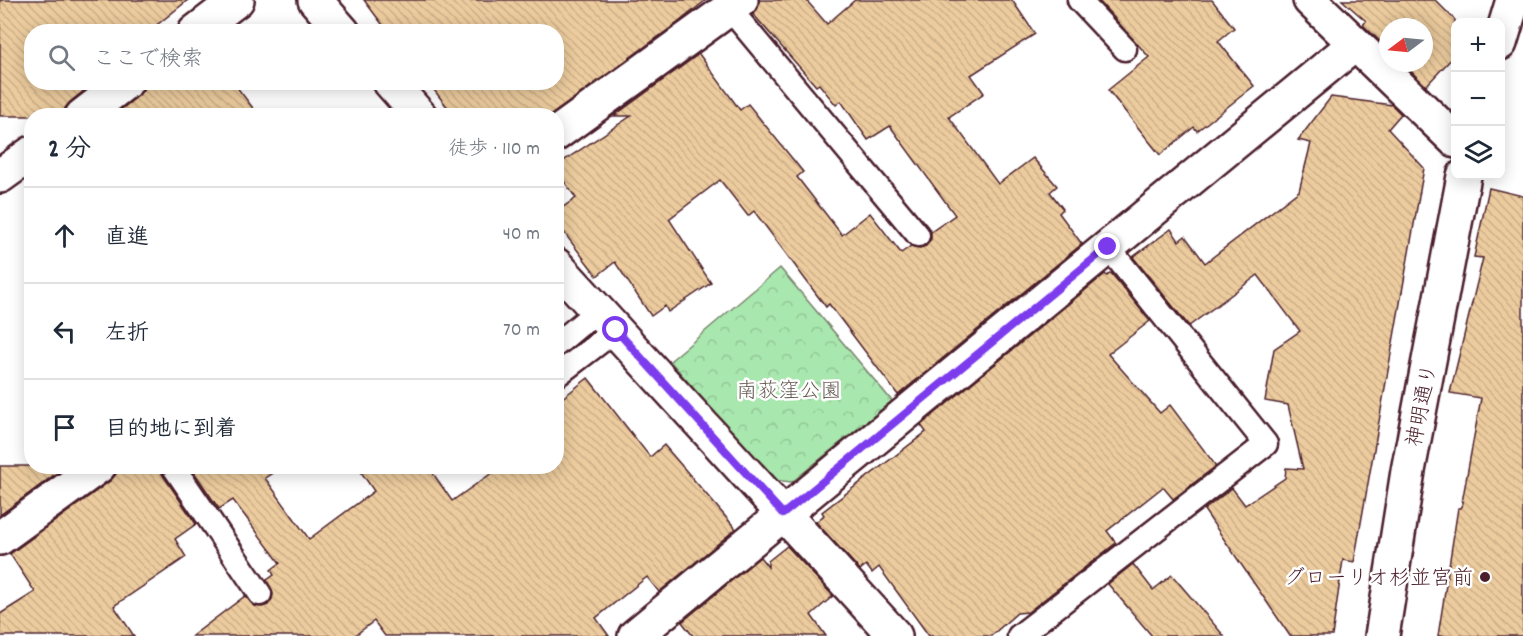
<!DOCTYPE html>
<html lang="ja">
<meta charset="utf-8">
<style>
:root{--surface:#fff;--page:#f2f2f3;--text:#1f2937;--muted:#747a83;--line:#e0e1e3}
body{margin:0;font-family:Dekko,"Klee One",sans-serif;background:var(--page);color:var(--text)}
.controls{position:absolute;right:18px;top:18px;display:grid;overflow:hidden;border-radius:12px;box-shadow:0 3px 15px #0003}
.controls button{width:54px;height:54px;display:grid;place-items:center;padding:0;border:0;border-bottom:2px solid var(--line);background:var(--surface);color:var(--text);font:30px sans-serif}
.compass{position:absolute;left:1379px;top:18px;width:54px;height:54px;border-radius:50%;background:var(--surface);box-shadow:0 3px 15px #0003;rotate:254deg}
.stop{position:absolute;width:18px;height:18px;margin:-14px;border:4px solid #7c3aed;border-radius:50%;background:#fff}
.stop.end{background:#7c3aed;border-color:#fff;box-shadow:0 2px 6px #0008}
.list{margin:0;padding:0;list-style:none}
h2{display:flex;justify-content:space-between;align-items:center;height:78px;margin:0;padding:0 24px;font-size:26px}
h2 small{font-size:20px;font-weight:400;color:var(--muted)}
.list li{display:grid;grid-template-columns:39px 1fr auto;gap:18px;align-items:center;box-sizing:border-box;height:96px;padding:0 24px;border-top:2px solid var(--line)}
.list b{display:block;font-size:22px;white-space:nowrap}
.list em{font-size:20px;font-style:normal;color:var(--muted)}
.icon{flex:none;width:33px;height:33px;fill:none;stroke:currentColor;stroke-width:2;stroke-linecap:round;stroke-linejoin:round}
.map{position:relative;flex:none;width:1523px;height:636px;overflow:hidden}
.search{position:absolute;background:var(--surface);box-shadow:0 3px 15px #0003;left:24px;top:24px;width:540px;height:66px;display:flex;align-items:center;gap:15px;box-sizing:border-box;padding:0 21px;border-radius:24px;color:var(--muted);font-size:22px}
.panel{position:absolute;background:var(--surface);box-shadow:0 3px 15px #0003;left:24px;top:108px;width:540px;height:366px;border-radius:24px}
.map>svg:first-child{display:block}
.forest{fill:url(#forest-crowns);stroke:#79836c;stroke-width:1.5}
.building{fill:url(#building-back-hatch);stroke:#4a1f2b;stroke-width:1.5}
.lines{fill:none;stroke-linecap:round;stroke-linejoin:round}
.lane-casing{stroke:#4a1f2b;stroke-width:27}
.street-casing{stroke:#4a1f2b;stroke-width:38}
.secondary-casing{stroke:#4a1f2b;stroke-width:38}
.lane{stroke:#fff;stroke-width:22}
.street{stroke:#fff;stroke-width:33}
.secondary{stroke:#fff;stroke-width:33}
.route{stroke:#7c3aed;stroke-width:8}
.poi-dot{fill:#4a1f2b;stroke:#fff;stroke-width:2}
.labels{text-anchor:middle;stroke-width:5;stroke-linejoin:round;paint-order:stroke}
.park-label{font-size:21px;fill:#665b52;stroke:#fff}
.street-label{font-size:21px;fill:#4a1f2b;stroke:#fff}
.poi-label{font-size:21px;fill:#4a1f2b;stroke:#fff;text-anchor:end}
</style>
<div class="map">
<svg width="1523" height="636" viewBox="0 0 1523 636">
<defs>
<pattern id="forest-crowns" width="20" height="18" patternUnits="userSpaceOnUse" patternTransform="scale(1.5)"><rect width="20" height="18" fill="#a8e7ae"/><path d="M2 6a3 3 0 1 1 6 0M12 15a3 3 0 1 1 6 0" fill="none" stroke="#92c696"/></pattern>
<pattern id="building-back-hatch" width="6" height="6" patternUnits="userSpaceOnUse" patternTransform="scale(1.5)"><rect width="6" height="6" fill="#eccc9e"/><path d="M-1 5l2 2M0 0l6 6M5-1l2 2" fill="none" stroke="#ccaf88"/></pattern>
</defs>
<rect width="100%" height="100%" fill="#fff"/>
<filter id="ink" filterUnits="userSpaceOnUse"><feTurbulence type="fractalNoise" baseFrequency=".0167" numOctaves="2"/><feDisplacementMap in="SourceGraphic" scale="12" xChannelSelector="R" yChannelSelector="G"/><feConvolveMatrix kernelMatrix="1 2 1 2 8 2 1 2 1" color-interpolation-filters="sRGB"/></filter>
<g filter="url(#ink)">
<polygon class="forest" points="780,268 892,401 792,482 772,480 670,361"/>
<g class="building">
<polygon points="0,0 188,0 148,32 32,32 32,82 95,82 70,102 65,108 64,116 0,116"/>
<polygon points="364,0 706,0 680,21 550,116 454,116 428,82 556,82 556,32 388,32"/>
<polygon points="759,0 806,0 827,24 855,0 1012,0 1035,34 971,75 984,93 949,117 998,184 1033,158 1057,186 1050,192 1063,209 1059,213 1082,244 898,395 829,304 826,307 754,211 748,216 720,180 669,219 711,283 668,312 665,306 651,316 615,262 597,276 556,222 556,212 576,198 556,170 556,166 631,116 614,116 699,54 740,110 748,104 803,172 797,177 842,235 870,213 901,253 911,246 920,248 926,246 931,239 931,232 955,215 890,126 868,140 841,101 836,105 819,84 816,86 753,14 758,8"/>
<polygon points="1098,0 1212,0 1234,28 1218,41 1254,86 1197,131 1194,127 1160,155 1108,90 1149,57"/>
<polygon points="1342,0 1435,0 1455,20 1455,55 1426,86 1402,63 1424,63 1424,27 1388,27 1388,49 1363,25 1366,21"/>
<polygon points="144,82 233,82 259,116 113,116 138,96 143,90"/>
<polygon points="1331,97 1392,105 1401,114 1388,129 1424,168 1354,562 1343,560 1332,636 1290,636 1204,510 1232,488 1245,505 1285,478 1286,468 1303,469 1288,405 1265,401 1274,349 1300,331 1258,275 1189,326 1133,257 1171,229 1179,241 1185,236 1205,263 1299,191 1311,143 1298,140"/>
<polygon points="1489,188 1523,196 1523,636 1438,636 1458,508 1461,508 1481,398 1450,393 1483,258 1474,257"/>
<polygon points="1111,273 1150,321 1108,354 1160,413 1170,405 1216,466 1173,499 1163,487 1107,531 1116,543 1028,612 1017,613 991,636 929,636 879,567 872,573 866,565 860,570 816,522 824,515 822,512 926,432 921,425 1105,274 1107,276"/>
<polygon points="588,378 650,457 664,445 736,529 659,592 647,577 596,618 609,636 385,636 374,621 354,636 192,636 245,596 255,606 262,607 268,605 272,599 273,594 267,580 274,575 271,570 280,563 233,500 219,509 190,466 283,466 265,478 309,539 374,491 357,466 428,466 452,501 502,466 556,466 556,403"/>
<polygon points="0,466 66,466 0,515"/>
<polygon points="117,466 160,466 162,474 196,524 175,539 186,557 114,606 134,636 0,636 0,614 35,592 10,554 110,481 116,474"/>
<polygon points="787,546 833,596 811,615 826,636 693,636 682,622 760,557 768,567 768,561"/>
<polygon points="1133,564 1153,590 1172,575 1224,636 1152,636 1108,584"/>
</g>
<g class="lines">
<g class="lane-casing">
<g id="lane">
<polyline points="1079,0 1125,49"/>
<polyline points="729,8 918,235"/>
<polyline points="556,345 598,310"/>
<polyline points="556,376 616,330"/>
<polyline points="173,466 260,594"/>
<polyline points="1019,636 1266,444 1108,247"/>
</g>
</g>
<g class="street-casing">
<g id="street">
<polyline points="315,0 343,32"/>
<polyline points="1310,0 1456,141"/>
<polyline points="195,32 237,0"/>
<polyline points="390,82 420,116"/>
<polyline points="82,116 126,82"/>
<polyline points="556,134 741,0"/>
<polyline points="0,176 32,153"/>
<polyline points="556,265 895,636"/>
<polyline points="0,538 99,466"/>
<polyline points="635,636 1355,44"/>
</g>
</g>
<g class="secondary-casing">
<g id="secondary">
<polyline points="1500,43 1513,0"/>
<polyline points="1382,636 1408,471 1464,176"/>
</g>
</g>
<use href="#lane" class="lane"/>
<use href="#street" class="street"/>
<use href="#secondary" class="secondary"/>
</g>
</g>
<g class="lines" filter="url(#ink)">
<polyline class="route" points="616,330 783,514 1108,247"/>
</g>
<circle class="poi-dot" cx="1485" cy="577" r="6"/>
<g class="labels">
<g class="park-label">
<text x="789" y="397">南荻窪公園</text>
</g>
<g class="street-label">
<text transform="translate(1421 405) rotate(-79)" y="7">神明通り</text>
</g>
<g class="poi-label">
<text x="1473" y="584">グローリオ杉並宮前</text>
</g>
</g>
</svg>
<div class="controls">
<button>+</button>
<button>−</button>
<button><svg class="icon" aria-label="layers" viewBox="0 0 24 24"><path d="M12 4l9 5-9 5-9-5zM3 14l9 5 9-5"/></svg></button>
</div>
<svg class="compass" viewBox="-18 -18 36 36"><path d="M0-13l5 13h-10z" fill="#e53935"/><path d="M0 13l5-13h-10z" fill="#747a83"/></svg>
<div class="stop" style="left:616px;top:330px"></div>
<div class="stop end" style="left:1108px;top:247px"></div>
<div class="search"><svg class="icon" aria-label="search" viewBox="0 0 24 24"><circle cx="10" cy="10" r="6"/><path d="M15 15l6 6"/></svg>ここで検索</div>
<section class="panel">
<h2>2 分<small>徒歩 · 110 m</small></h2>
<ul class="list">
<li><svg class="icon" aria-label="ahead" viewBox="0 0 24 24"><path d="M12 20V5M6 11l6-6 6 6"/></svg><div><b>直進</b></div><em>40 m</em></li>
<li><svg class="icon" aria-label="left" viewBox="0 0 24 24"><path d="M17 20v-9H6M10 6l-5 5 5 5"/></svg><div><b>左折</b></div><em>70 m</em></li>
<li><svg class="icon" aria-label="arrive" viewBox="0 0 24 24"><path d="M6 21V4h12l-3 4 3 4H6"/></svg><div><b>目的地に到着</b></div></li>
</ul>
</section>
</div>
